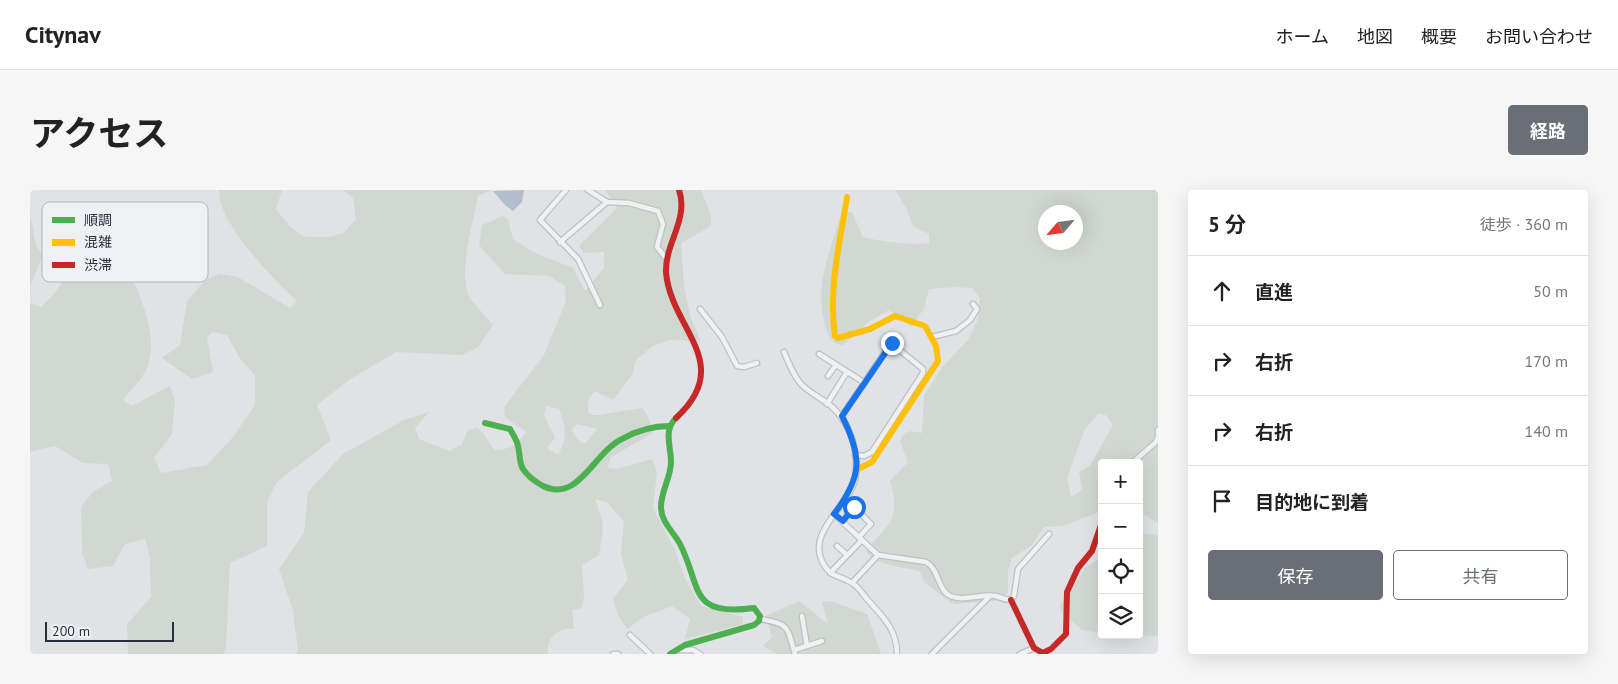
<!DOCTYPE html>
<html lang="ja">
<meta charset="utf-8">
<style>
:root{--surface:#fff;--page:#f6f6f6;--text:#222;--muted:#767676;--line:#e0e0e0;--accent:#6a6e77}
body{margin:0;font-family:"PT Sans","Noto Sans JP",sans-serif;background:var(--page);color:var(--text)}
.controls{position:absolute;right:15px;bottom:15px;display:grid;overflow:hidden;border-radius:5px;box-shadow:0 5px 20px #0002}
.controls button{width:45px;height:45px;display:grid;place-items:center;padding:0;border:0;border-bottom:1px solid var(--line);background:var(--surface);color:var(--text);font:25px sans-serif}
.compass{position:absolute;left:1008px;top:15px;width:45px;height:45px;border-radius:50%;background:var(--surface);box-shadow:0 5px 20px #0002;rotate:242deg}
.scale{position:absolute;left:15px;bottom:12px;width:129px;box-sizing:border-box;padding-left:5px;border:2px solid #2a2f3c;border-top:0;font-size:14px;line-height:18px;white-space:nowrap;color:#2a2f3c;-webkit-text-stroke:4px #eef0f4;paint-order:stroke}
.stop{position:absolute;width:15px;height:15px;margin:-11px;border:4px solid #1a73e8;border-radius:50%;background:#fff}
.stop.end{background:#1a73e8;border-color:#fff;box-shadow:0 1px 5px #0008}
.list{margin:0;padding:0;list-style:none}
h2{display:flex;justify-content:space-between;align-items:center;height:65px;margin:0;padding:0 20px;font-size:21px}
h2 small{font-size:16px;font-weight:400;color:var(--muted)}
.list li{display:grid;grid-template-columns:32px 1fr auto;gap:15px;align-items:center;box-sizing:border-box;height:70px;padding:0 20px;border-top:1px solid var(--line)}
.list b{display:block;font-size:19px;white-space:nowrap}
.list em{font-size:16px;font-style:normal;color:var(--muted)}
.actions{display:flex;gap:10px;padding:15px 20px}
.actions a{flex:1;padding:11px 0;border:1px solid var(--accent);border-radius:5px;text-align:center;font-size:18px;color:var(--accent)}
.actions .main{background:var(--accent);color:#fff}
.icon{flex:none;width:28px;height:28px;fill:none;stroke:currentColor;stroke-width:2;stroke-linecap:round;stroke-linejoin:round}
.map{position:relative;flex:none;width:1128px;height:464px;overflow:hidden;border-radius:5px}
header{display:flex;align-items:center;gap:30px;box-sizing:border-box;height:70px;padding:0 25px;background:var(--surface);border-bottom:1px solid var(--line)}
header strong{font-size:24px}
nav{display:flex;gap:28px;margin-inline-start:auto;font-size:18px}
.intro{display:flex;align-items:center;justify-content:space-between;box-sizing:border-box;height:120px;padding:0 30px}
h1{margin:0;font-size:35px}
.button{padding:12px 22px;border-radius:5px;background:var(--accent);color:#fff;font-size:18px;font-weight:700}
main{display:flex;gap:30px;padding:0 30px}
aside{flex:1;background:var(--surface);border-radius:5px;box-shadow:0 5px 20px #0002}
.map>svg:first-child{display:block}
.green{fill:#d1d8d1;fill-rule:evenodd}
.water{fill:#b2becd}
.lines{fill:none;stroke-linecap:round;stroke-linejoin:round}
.street-casing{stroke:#bfc0c3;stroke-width:7}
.street{stroke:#eff0f2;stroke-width:4.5}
.fast{stroke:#4caf50;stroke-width:6}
.slow{stroke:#ffc107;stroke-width:6}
.jam{stroke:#c62828;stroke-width:6}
.route{stroke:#1a73e8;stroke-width:6}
.key{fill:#eef0f4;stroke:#b3b6bd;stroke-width:1}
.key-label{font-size:14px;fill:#2a2f3c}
</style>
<header>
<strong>Citynav</strong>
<nav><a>ホーム</a><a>地図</a><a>概要</a><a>お問い合わせ</a></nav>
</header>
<div class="intro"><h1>アクセス</h1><a class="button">経路</a></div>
<main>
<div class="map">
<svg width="1128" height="464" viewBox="0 0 1128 464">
<rect width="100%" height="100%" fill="#e0e2e5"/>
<g class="green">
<path d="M189 0H252L246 19 261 38 275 47H301L315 42 326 29 323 8 313 0H462L448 6C443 34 430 74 437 101 439 110 457 127 463 135L448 157 432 165 366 162 319 190 287 215 301 250 247 292 237 312V356L200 373 196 458 193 464H98L97 434 121 407 120 368 115 349 95 354 83 376 58 379 52 363 51 317 63 302 82 291 78 274 53 273 25 256 0 262V113L11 117 24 104 48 71 69 64 99 79C110 108 127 141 119 172 116 187 101 198 93 210L102 216 140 196 145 211 142 244 124 268 131 283 177 275 202 248 225 215V186L209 167 197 145 183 142 177 147 183 182 162 189 132 168 150 155 157 111 175 90 190 84 208 87 260 118 267 111C243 89 188 33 189 0Z"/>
<path d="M575 0H671L681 25V36L651 53 654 96 661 129 671 151 640 150 623 156 606 170 602 185 583 210 565 201 558 210V222L562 225H569L612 218 617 225 624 242 580 268 578 278 587 279 622 269 627 282 623 318 644 358 655 388 671 416 713 427V434L655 449 660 429 642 416 614 427 597 439 588 425 583 409 598 390 591 364 594 332 578 313 565 309C575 337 574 335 569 365L552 375 554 406 552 418 542 420 544 439C528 437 516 448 518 464H266L268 460 263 421 249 379 274 343 278 302 313 264 374 230 399 222 385 238 389 249 420 261 432 254 438 240 447 238 454 244 464 260C481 259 486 256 496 242L475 227 474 217 514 165 536 111 535 96 519 86 475 84 449 55 452 35 473 26 478 30 483 49 503 62 543 78 555 101 574 78V62L554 63 549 56 587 18ZM516 216 529 219C536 239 538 246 528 265L517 258 525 248 514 225ZM547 234 567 239 555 254 548 250 542 240Z"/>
<path d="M865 0H1128V333L1109 321V273H1072V321L1033 336 1014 337 1002 355 982 368 978 381V403L967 411 923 414 895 393 889 381C873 377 844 375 836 361 859 332 872 330 860 291L878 272 870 251 873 245 880 241 892 243 894 205 914 175 938 150 948 129 950 108 942 98 925 97 899 99 894 118 882 137 859 120 837 133 813 155C802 154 799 148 796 138 783 95 800 64 811 24L822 22 833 47C848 51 885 56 899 53V44L883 36 876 18ZM1016 22H1046V52H1016ZM1068 224 1076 225 1083 235 1060 276 1049 282 1052 300 1041 307 1037 288 1055 239Z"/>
<polygon points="0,22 6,56 13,65 1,94 0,107"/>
<polygon points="1109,343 1128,345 1128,446 1089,445 1109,445"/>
<polygon points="1069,369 1072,369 1072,443 1052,440 1031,422 1030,415 1056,377"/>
<polygon points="769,411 798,434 792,412 800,411 837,424 851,464 747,464 733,456 742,447 736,426"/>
</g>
<polygon class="water" points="494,0 492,12 483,21 474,14 463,1"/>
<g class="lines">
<g class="street-casing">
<g id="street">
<polyline points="536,0 510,30 548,69 570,115"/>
<polyline points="558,0 577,12 599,13 628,21 633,34 627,57 636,68"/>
<polyline points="530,52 577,12"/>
<polyline points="670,119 692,147 707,176 714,177 727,173"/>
<polyline points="902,147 926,141 940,130 947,119 943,114"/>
<path d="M754 162C759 173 763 186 772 195 780 203 791 208 800 215 820 232 827 257 826 283 825 314 773 340 794 375 801 387 811 386 822 393 828 396 833 404 837 409 852 426 867 439 867 464"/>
<polyline points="789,164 835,193"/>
<polyline points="798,186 806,175"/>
<polyline points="797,214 817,182"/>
<polyline points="812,226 861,153 893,179 893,183 842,262 834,266 825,265"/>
<polyline points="1102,273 1125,253 1128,248 1128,240"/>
<path d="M804 324 848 365 896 372C907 378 907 392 915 402 927 415 951 403 966 406 972 408 974 410 981 410L984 406 988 379 1019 344"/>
<polyline points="813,331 824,317 841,334 829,347"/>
<polyline points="807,356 817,365"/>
<polyline points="800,383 832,350"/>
<polyline points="822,393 848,365"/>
<polyline points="772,426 777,456"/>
<path d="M730 429C761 434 757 438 765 464"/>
<polyline points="600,445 620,464"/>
<polyline points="648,460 663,460 670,464"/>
<polyline points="764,460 792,451"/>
<polyline points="583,464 588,464"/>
<polyline points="902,464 959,407"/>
<polyline points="990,464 1004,458"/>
</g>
</g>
<use href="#street" class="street"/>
<g class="fast">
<path d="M455 233 480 239C483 245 487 250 488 256 490 263 489 273 493 279 498 287 506 292 513 296 549 313 563 263 592 249 606 241 624 236 640 236"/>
<path d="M640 464 655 455 724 435 729 431 730 426 724 418C658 427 672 397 650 354 643 341 631 332 631 317 631 301 641 287 641 272 641 256 633 241 646 228"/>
</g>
<path class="slow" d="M817 7C810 53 798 99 805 146L808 148 840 139 865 126 895 136 906 156 908 171 842 272 826 280"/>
<g class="jam">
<path d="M646 228C706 173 640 138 636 82 635 53 659 29 649 0"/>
<polyline points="981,410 1004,458 1013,463 1021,459 1036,444 1037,402 1048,378 1062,361 1072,332"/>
</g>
</g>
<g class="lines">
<path class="route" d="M824 317 813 331 804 324C832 287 833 268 812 226L862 153"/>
</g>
<rect x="12" y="12" width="166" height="80" rx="8" class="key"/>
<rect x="22" y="27" width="23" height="6" fill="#4caf50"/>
<rect x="22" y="49" width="23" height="7" fill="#ffc107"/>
<rect x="22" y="72" width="23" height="6" fill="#c62828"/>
<g class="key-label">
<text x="54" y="35">順調</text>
<text x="54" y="57">混雑</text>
<text x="54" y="80">渋滞</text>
</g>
</svg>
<div class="controls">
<button>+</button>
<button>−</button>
<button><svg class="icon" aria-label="locate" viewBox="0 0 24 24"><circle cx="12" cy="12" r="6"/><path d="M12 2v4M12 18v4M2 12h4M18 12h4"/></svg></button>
<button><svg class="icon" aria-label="layers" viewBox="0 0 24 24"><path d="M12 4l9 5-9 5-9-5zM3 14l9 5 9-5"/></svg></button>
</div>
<svg class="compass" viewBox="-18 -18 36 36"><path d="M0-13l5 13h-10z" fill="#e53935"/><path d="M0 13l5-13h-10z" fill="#767676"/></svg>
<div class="scale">200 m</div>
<div class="stop" style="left:824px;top:317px"></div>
<div class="stop end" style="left:862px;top:153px"></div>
</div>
<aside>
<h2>5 分<small>徒歩 · 360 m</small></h2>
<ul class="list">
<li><svg class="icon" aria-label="ahead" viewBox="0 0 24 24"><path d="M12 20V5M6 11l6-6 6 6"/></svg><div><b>直進</b></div><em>50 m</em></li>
<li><svg class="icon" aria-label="right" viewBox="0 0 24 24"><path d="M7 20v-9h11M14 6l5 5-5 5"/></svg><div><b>右折</b></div><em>170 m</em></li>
<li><svg class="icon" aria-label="right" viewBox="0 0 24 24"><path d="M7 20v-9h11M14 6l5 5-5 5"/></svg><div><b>右折</b></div><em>140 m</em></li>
<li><svg class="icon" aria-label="arrive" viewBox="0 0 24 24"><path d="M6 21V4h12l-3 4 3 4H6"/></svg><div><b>目的地に到着</b></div></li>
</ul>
<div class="actions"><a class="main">保存</a><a>共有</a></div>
</aside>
</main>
